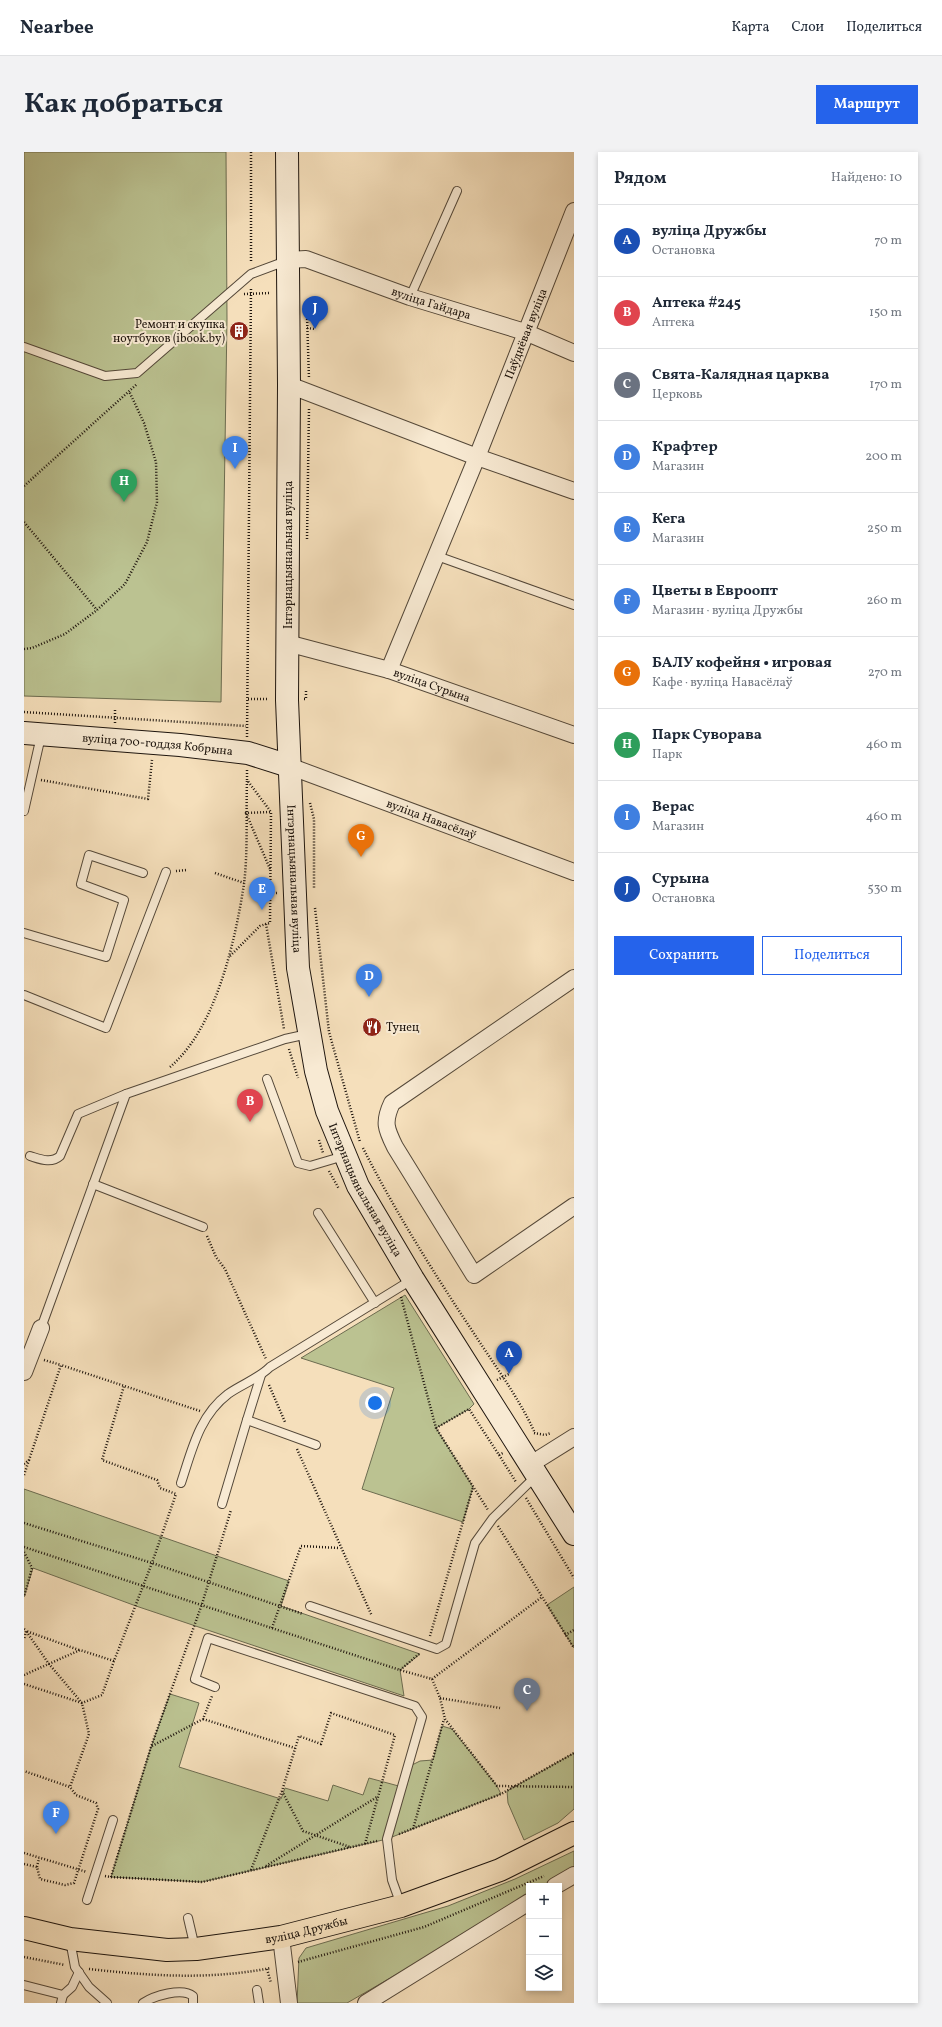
<!DOCTYPE html>
<html lang="ru">
<meta charset="utf-8">
<style>
:root{--surface:#fff;--page:#f2f2f3;--text:#1f2937;--muted:#747a83;--line:#e0e1e3;--accent:#2563eb}
body{margin:0;font-family:Vollkorn,serif;background:var(--page);color:var(--text)}
.controls{position:absolute;right:12px;bottom:12px;display:grid;overflow:hidden;border-radius:0px;box-shadow:0 2px 6px #0003}
.controls button{width:36px;height:36px;display:grid;place-items:center;padding:0;border:0;border-bottom:1px solid var(--line);background:var(--surface);color:var(--text);font:20px sans-serif}
.you{position:absolute;left:351px;top:1251px;width:14px;height:14px;margin:-10px;border:3px solid #fff;border-radius:50%;background:#1a73e8;box-shadow:0 0 0 6px #1a73e833}
.badge{display:grid;place-items:center;width:26px;height:26px;border-radius:50%;background:var(--accent);color:#fff;font-size:13px;font-weight:700}
.pin{position:absolute;translate:-50% -33px;filter:drop-shadow(0 1px 2px #0008)}
.pin::after{content:'';position:absolute;top:21px;width:14px;height:12px;background:inherit;clip-path:polygon(0 0,100% 0,50% 100%)}
.list{margin:0;padding:0;list-style:none}
h2{display:flex;justify-content:space-between;align-items:center;height:52px;margin:0;padding:0 16px;font-size:17px}
h2 small{font-size:13px;font-weight:400;color:var(--muted)}
.list li{display:grid;grid-template-columns:26px 1fr auto;gap:12px;align-items:center;box-sizing:border-box;height:72px;padding:0 16px;border-top:1px solid var(--line)}
.list b{display:block;font-size:15px;white-space:nowrap}
.list p{margin:0;font-size:13px;white-space:nowrap;color:var(--muted)}
.list em{font-size:13px;font-style:normal;color:var(--muted)}
.actions{display:flex;gap:8px;padding:12px 16px}
.actions a{flex:1;padding:9px 0;border:1px solid var(--accent);border-radius:0px;text-align:center;font-size:14px;color:var(--accent)}
.actions .main{background:var(--accent);color:#fff}
.icon{flex:none;width:22px;height:22px;fill:none;stroke:currentColor;stroke-width:2;stroke-linecap:round;stroke-linejoin:round}
.map{position:relative;flex:none;width:550px;height:1851px;overflow:hidden;border-radius:0px}
header{display:flex;align-items:center;gap:24px;box-sizing:border-box;height:56px;padding:0 20px;background:var(--surface);border-bottom:1px solid var(--line)}
header strong{font-size:19px}
nav{display:flex;gap:22px;margin-inline-start:auto;font-size:14px}
.intro{display:flex;align-items:center;justify-content:space-between;box-sizing:border-box;height:96px;padding:0 24px}
h1{margin:0;font-size:28px}
.button{padding:10px 18px;border-radius:0px;background:var(--accent);color:#fff;font-size:14px;font-weight:700}
main{display:flex;gap:24px;padding:0 24px}
aside{flex:1;background:var(--surface);border-radius:0px;box-shadow:0 2px 6px #0003}
.map>svg:first-child{display:block}
.green{fill:#bbc291;stroke:#6c6c50}
.lines{fill:none;stroke-linecap:round;stroke-linejoin:round}
.lane-casing{stroke:#544839;stroke-width:10}
.street-casing{stroke:#544839;stroke-width:18}
.secondary-casing{stroke:#1e150e;stroke-width:24}
.primary-casing{stroke:#1e150e;stroke-width:24}
.path{stroke:#1e150e;stroke-width:2.5;stroke-dasharray:1 2;stroke-linecap:butt}
.lane{stroke:#f8ead3;stroke-width:8}
.street{stroke:#f8ead3;stroke-width:16}
.secondary{stroke:#f8ead3;stroke-width:22}
.primary{stroke:#f5dfbb;stroke-width:22}
.labels{text-anchor:middle;stroke-width:4;stroke-linejoin:round;paint-order:stroke}
.street-label{font-size:12px;fill:#1e150e;stroke:#f8ead3}
.poi-label{font-size:12px;fill:#1e150e;stroke:#f8ead3;text-anchor:end}
</style>
<header>
<strong>Nearbee</strong>
<nav><a>Карта</a><a>Слои</a><a>Поделиться</a></nav>
</header>
<div class="intro"><h1>Как добраться</h1><a class="button">Маршрут</a></div>
<main>
<div class="map">
<svg width="550" height="1851" viewBox="0 0 550 1851">
<rect width="100%" height="100%" fill="#f5dfbb"/>
<filter id="stains"><feTurbulence type="fractalNoise" baseFrequency=".005" numOctaves="4"/><feColorMatrix values="0 0 0 0 .2 0 0 0 0 .09 0 0 0 0 .02 0 0 0 .5 -.17"/></filter>
<radialGradient id="worn" r=".72"><stop offset=".6" stop-color="#630" stop-opacity="0"/><stop offset="1" stop-color="#630" stop-opacity=".3"/></radialGradient>
<g class="green">
<polygon points="0,0 202,0 203,167 197,550 0,544"/>
<polygon points="381,1143 450,1252 445,1257 412,1276 449,1335 439,1370 338,1337 370,1236 277,1206"/>
<polygon points="0,1337 265,1429 257,1454 396,1502 376,1518 380,1544 112,1454 9,1416 0,1445"/>
<polygon points="550,1435 550,1496 523,1453"/>
<polygon points="146,1542 175,1551 155,1615 257,1647 261,1636 304,1649 309,1633 339,1643 345,1626 382,1636 388,1613 396,1609 409,1608 418,1574 428,1577 473,1634 477,1642 363,1687 178,1730 87,1725 127,1595"/>
<polygon points="550,1601 550,1657 534,1671 500,1688 484,1651 483,1639"/>
<polygon points="550,1699 550,1719 525,1734 505,1734 505,1746 323,1851 273,1851 275,1806 282,1796 424,1754 491,1727"/>
</g>
<g class="lines">
<g class="lane-casing">
<g id="lane">
<polyline points="386,145 433,39"/>
<polyline points="0,195 81,224 113,221 227,122 262,109"/>
<polyline points="413,404 550,453"/>
<polyline points="0,659 17,584"/>
<polyline points="0,781 82,805 100,748 57,732 65,703 119,721"/>
<polyline points="0,843 82,876 142,720"/>
<polyline points="243,927 274,1011 286,1014 320,1004"/>
<path d="M6 1004C16 1007 27 1012 36 1004L54 962 102 942"/>
<polyline points="69,1032 179,1075"/>
<polyline points="294,1061 351,1151"/>
<polyline points="17,1176 102,942 261,887 284,882"/>
<polyline points="237,1223 223,1268 292,1293"/>
<path d="M157 1331C168 1298 175 1264 204 1242 218 1232 234 1227 246 1215L389 1127"/>
<polyline points="198,1352 223,1268"/>
<polyline points="286,1454 413,1497 422,1492 451,1391 469,1366 512,1324"/>
<polyline points="191,1535 171,1527 184,1486 391,1554 398,1565 363,1687 368,1728 377,1753"/>
<polyline points="63,1748 89,1668"/>
<polyline points="164,1766 171,1796"/>
<polyline points="46,1788 51,1815 65,1835 83,1851"/>
<polyline points="0,1833 39,1843 48,1835 55,1820"/>
<polyline points="233,1838 235,1851"/>
<polyline points="37,1851 39,1843"/>
<path d="M119 1851C130 1844 158 1835 169 1844V1851"/>
</g>
</g>
<g class="street-casing">
<g id="street">
<path id="s1" d="M264 108 282 107 386 145 501 180 550 201"/>
<polyline points="265,233 453,305 550,339"/>
<path id="s2" d="M263 491 365 518 550 583"/>
<path id="s3" d="M365 518 453 305 550 59"/>
<path id="s4" d="M265 614 550 720"/>
<path d="M550 826 368 951C359 970 362 977 371 995L450 1123 550 1054"/>
<polyline points="0,1220 17,1176"/>
<polyline points="507,1312 550,1285"/>
<polyline points="531,1734 550,1723"/>
<polyline points="257,1785 265,1851"/>
<polyline points="342,1851 505,1750"/>
</g>
</g>
<g class="secondary-casing">
<g id="secondary">
<path id="s5" d="M263 0 265 233 263 548 274 816 292 919 303 959 334 1034 389 1127 550 1382"/>
<path id="s6" d="M0 581 156 593 224 601 265 614"/>
</g>
</g>
<g class="primary-casing">
<g id="primary">
<path id="s7" d="M0 1776 46 1787 143 1798 172 1797 257 1785 377 1754 476 1718 550 1681"/>
</g>
</g>
<g class="path">
<polyline points="227,0 227,111"/>
<polyline points="220,142 247,141"/>
<polyline points="283,164 285,227"/>
<polyline points="283,176 291,177"/>
<polyline points="0,334 113,232"/>
<polyline points="0,370 73,458"/>
<polyline points="283,387 285,256"/>
<polyline points="0,497 8,496 41,482 73,458 101,432 123,390 133,350 132,310 120,271 105,239"/>
<polyline points="224,547 245,547"/>
<polyline points="280,547 282,547 282,538"/>
<polyline points="91,558 91,572"/>
<polyline points="0,560 222,574"/>
<polyline points="223,585 227,136"/>
<polyline points="223,618 223,628 247,660 246,771 242,772 260,877"/>
<polyline points="17,628 124,647 128,608"/>
<polyline points="286,651 290,667 290,737"/>
<polyline points="246,717 222,661 246,660"/>
<polyline points="152,719 163,718"/>
<polyline points="191,721 220,731"/>
<polyline points="237,742 254,741"/>
<polyline points="291,756 305,880 336,990"/>
<polyline points="206,804 236,774 242,772"/>
<polyline points="265,897 274,926"/>
<path d="M146 915C192 876 211 790 220 732 224 700 222 661 223 628"/>
<polyline points="295,988 299,1001"/>
<path d="M339 996C371 1059 408 1118 447 1177 469 1211 494 1244 511 1281"/>
<polyline points="305,1019 315,1037"/>
<polyline points="183,1084 192,1105 201,1117 242,1207"/>
<polyline points="377,1145 412,1276 464,1358"/>
<polyline points="20,1208 37,1213"/>
<polyline points="473,1228 485,1222"/>
<polyline points="245,1233 261,1270"/>
<polyline points="412,1276 445,1257 475,1303 479,1301"/>
<polyline points="510,1281 521,1283 527,1281"/>
<polyline points="273,1297 348,1464"/>
<polyline points="475,1303 492,1330"/>
<polyline points="0,1312 5,1308 37,1213 176,1259"/>
<polyline points="0,1323 5,1308"/>
<polyline points="502,1346 550,1426"/>
<polyline points="0,1371 128,1411 279,1462"/>
<polyline points="474,1374 550,1496"/>
<polyline points="0,1395 376,1518 408,1527 416,1546 421,1567 473,1634 550,1635"/>
<polyline points="0,1400 8,1416 0,1445"/>
<polyline points="248,1476 277,1394 316,1396"/>
<polyline points="0,1477 2,1479 0,1488"/>
<polyline points="541,1483 550,1478"/>
<polyline points="406,1484 449,1335"/>
<polyline points="55,1498 2,1479 25,1512 58,1551 78,1543 90,1509"/>
<polyline points="376,1518 395,1502"/>
<polyline points="0,1523 56,1498 90,1509 128,1411 152,1342 136,1336 133,1328 78,1308 100,1234"/>
<polyline points="408,1527 518,1445"/>
<polyline points="0,1532 58,1551 65,1582 46,1635 0,1619"/>
<polyline points="416,1546 476,1556"/>
<polyline points="179,1567 271,1596"/>
<polyline points="128,1594 179,1567 188,1544"/>
<polyline points="258,1639 279,1679 326,1695"/>
<polyline points="389,1677 420,1567"/>
<polyline points="375,1682 477,1642 550,1601"/>
<polyline points="0,1701 63,1720"/>
<polyline points="0,1712 13,1715 16,1727 41,1733 50,1731 74,1657 72,1651 52,1643 46,1635"/>
<polyline points="242,1714 353,1645"/>
<polyline points="13,1715 15,1706"/>
<polyline points="227,1718 258,1639 275,1584 297,1592 307,1561 371,1583 341,1692"/>
<polyline points="81,1724 87,1725 127,1595 178,1452 207,1358"/>
<polyline points="87,1725 178,1730 353,1689"/>
<polyline points="0,1805 41,1813"/>
<polyline points="274,1810 400,1775 520,1724"/>
<path d="M65 1817C128 1824 185 1828 247 1816"/>
<polyline points="243,1817 247,1831"/>
</g>
<use href="#lane" class="lane"/>
<use href="#street" class="street"/>
<use href="#secondary" class="secondary"/>
<use href="#primary" class="primary"/>
</g>
<defs>
<g id="building-disc" transform="scale(1)"><circle r="9.5" fill="#8f2418" stroke="#f8ead3"/><path d="M-4-6H4V6H1V3H-1V6H-4ZM-2.5-4.3h1.7v1.8h-1.7ZM.8-4.3h1.7v1.8H.8ZM-2.5-1h1.7V.8h-1.7ZM.8-1h1.7V.8H.8Z" fill="#fff"/></g>
<g id="restaurant-disc" transform="scale(1)"><circle r="9.5" fill="#8f2418" stroke="#f8ead3"/><path d="M-5-6h1v4h1v-4h1v4h1v-4h1v5L-1.5 .5V6h-2V.5L-5-1ZM5-6V6H3V1.5H1.5Q1.5-4 5-6Z" fill="#fff"/></g>
</defs>
<g fill-rule="evenodd">
<use href="#building-disc" x="215" y="179"/>
<use href="#restaurant-disc" x="348" y="875"/>
</g>
<g class="labels">
<g class="street-label">
<text dy="4" stroke="none"><textPath href="#s1" startOffset="151">вуліца Гайдара</textPath></text>
<text dy="4" stroke="none"><textPath href="#s3" startOffset="363">Паўднёвая вуліца</textPath></text>
<text transform="translate(264 403) rotate(-90)" y="4">Інтэрнацыянальная вуліца</text>
<text dy="4" stroke="none"><textPath href="#s2" startOffset="151">вуліца Сурына</textPath></text>
<text dy="4" stroke="none"><textPath href="#s6" startOffset="134">вуліца 700-годдзя Кобрына</textPath></text>
<text dy="4" stroke="none"><textPath href="#s4" startOffset="152">вуліца Навасёлаў</textPath></text>
<text dy="4" stroke="none"><textPath href="#s5" startOffset="727">Інтэрнацыянальная вуліца</textPath></text>
<text dy="4" stroke="none"><textPath href="#s5" startOffset="1050">Інтэрнацыянальная вуліца</textPath></text>
<text dy="4" stroke="none"><textPath href="#s7" startOffset="286">вуліца Дружбы</textPath></text>
</g>
<g class="poi-label">
<text x="201" y="176">Ремонт и скупка<tspan x="201" dy="14">ноутбуков (ibook.by)</tspan></text>
<text x="362" y="879" text-anchor="start">Тунец</text>
</g>
</g>
<rect width="100%" height="100%" filter="url(#stains)"/>
<rect width="100%" height="100%" fill="url(#worn)"/>
</svg>
<div class="controls">
<button>+</button>
<button>−</button>
<button><svg class="icon" aria-label="layers" viewBox="0 0 24 24"><path d="M12 4l9 5-9 5-9-5zM3 14l9 5 9-5"/></svg></button>
</div>
<div class="you"></div>
<div class="pin badge" style="left:485px;top:1222px;background:#1a4fb4">A</div>
<div class="pin badge" style="left:226px;top:970px;background:#e0444e">B</div>
<div class="pin badge" style="left:503px;top:1559px;background:#6b7280">C</div>
<div class="pin badge" style="left:345px;top:845px;background:#3f7fe0">D</div>
<div class="pin badge" style="left:238px;top:758px;background:#3f7fe0">E</div>
<div class="pin badge" style="left:32px;top:1682px;background:#3f7fe0">F</div>
<div class="pin badge" style="left:337px;top:705px;background:#e8710a">G</div>
<div class="pin badge" style="left:100px;top:350px;background:#2e9e5b">H</div>
<div class="pin badge" style="left:211px;top:317px;background:#3f7fe0">I</div>
<div class="pin badge" style="left:291px;top:177px;background:#1a4fb4">J</div>
</div>
<aside>
<h2>Рядом<small>Найдено: 10</small></h2>
<ul class="list">
<li><span class="badge" style="background:#1a4fb4">A</span><div><b>вуліца Дружбы</b><p>Остановка</p></div><em>70 m</em></li>
<li><span class="badge" style="background:#e0444e">B</span><div><b>Аптека #245</b><p>Аптека</p></div><em>150 m</em></li>
<li><span class="badge" style="background:#6b7280">C</span><div><b>Свята-Калядная царква</b><p>Церковь</p></div><em>170 m</em></li>
<li><span class="badge" style="background:#3f7fe0">D</span><div><b>Крафтер</b><p>Магазин</p></div><em>200 m</em></li>
<li><span class="badge" style="background:#3f7fe0">E</span><div><b>Кега</b><p>Магазин</p></div><em>250 m</em></li>
<li><span class="badge" style="background:#3f7fe0">F</span><div><b>Цветы в Евроопт</b><p>Магазин · вуліца Дружбы</p></div><em>260 m</em></li>
<li><span class="badge" style="background:#e8710a">G</span><div><b>БАЛУ кофейня • игровая</b><p>Кафе · вуліца Навасёлаў</p></div><em>270 m</em></li>
<li><span class="badge" style="background:#2e9e5b">H</span><div><b>Парк Суворава</b><p>Парк</p></div><em>460 m</em></li>
<li><span class="badge" style="background:#3f7fe0">I</span><div><b>Верас</b><p>Магазин</p></div><em>460 m</em></li>
<li><span class="badge" style="background:#1a4fb4">J</span><div><b>Сурына</b><p>Остановка</p></div><em>530 m</em></li>
</ul>
<div class="actions"><a class="main">Сохранить</a><a>Поделиться</a></div>
</aside>
</main>
